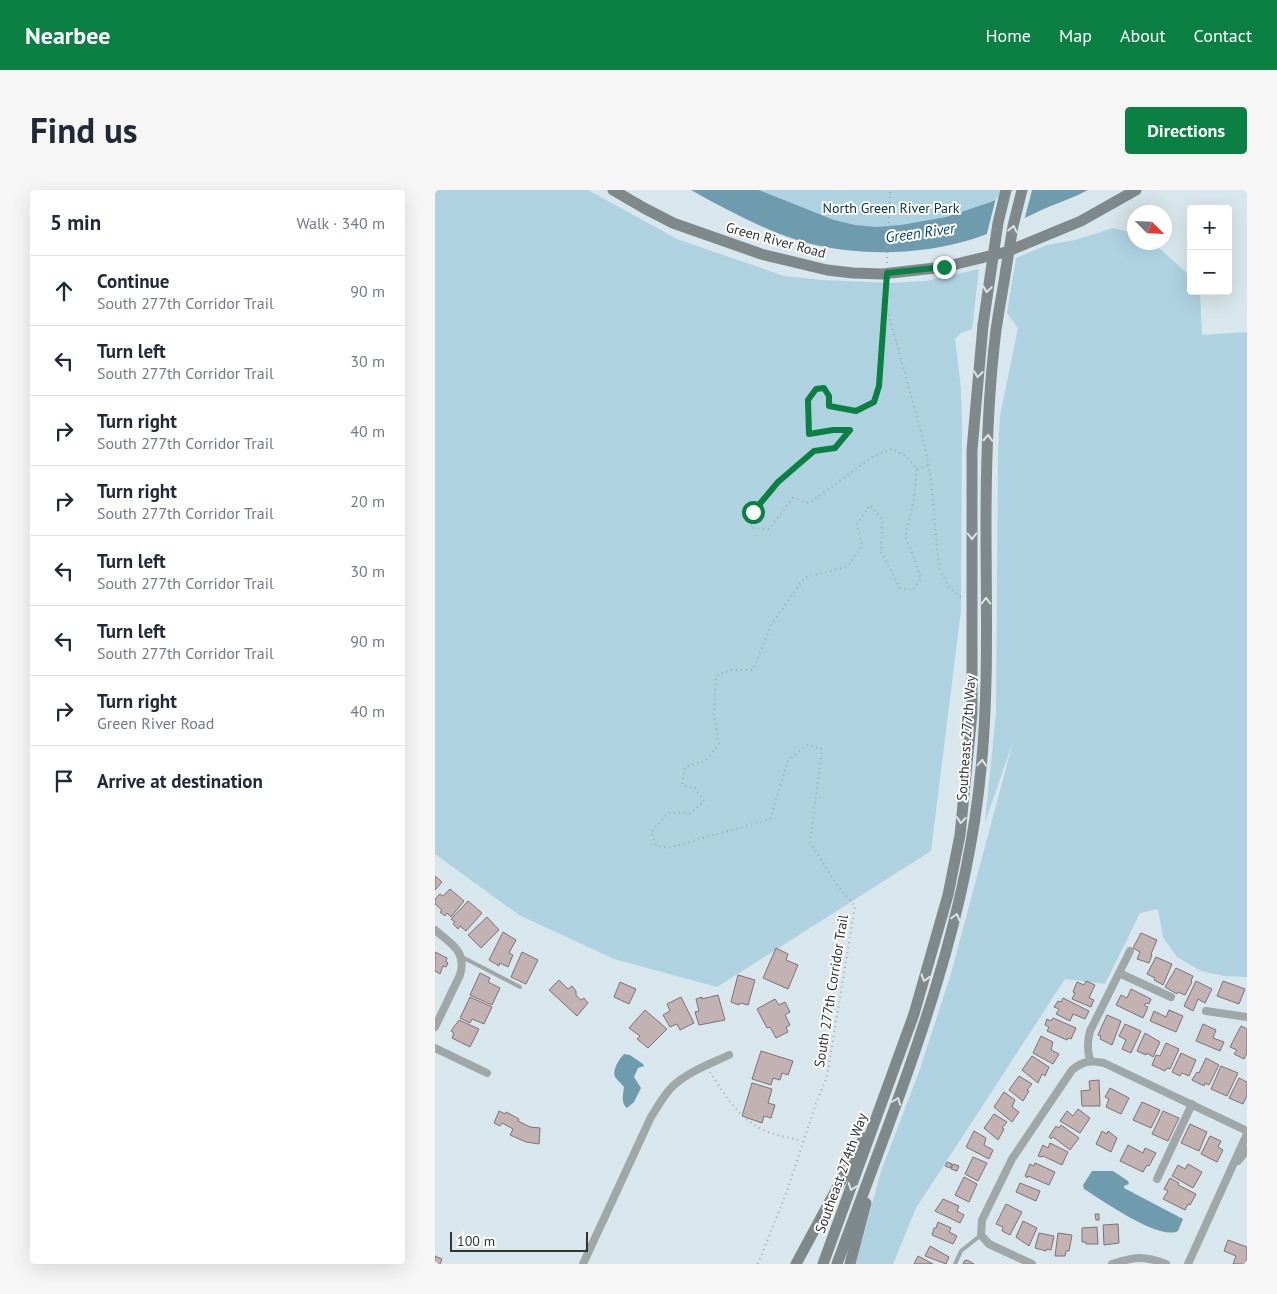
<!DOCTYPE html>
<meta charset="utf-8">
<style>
:root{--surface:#fff;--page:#f6f6f7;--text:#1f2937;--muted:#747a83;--line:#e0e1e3;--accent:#0b8043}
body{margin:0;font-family:"PT Sans",sans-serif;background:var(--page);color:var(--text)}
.controls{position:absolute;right:15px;top:15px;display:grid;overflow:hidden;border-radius:5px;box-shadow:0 5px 20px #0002}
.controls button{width:45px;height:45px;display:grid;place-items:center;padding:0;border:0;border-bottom:1px solid var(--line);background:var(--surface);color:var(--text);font:25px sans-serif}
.compass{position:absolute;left:692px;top:15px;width:45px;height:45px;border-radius:50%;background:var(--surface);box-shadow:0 5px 20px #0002;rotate:114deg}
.scale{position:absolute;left:15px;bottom:12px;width:138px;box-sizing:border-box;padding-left:5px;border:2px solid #2f3537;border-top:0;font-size:14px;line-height:18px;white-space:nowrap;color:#2f3537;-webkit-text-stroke:4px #fff;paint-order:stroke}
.stop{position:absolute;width:15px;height:15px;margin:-11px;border:4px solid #0b8043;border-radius:50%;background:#fff}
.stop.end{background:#0b8043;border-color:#fff;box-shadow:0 1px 5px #0008}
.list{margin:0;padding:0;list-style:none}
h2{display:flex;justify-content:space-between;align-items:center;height:65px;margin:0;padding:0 20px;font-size:21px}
h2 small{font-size:16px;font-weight:400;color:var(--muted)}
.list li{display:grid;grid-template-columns:32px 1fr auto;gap:15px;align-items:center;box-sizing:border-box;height:70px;padding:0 20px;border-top:1px solid var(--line)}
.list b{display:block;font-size:19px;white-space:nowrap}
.list p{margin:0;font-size:16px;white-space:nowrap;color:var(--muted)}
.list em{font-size:16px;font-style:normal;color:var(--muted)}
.icon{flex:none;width:28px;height:28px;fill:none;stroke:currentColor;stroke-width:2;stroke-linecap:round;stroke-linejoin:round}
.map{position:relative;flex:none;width:812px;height:1074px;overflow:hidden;border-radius:5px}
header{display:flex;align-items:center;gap:30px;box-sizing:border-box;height:70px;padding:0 25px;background:var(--accent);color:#fff}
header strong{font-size:24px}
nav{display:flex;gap:28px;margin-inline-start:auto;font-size:18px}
.intro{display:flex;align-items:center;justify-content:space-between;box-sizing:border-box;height:120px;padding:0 30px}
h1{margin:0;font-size:35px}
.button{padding:12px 22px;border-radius:5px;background:var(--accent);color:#fff;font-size:18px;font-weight:700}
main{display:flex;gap:30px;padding:0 30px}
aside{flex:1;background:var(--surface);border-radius:5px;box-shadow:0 5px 20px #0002}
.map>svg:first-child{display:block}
.green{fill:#aed2e0}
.water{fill:#6e9cae}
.pier{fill:#d8e7ed}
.building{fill:#c2b2b2;stroke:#7f7172}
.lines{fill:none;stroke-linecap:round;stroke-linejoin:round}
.path{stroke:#9da8ad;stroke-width:2;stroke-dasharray:1 4;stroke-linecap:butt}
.lane{stroke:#a0a7a9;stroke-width:4}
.street{stroke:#a0a7a9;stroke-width:8}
.secondary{stroke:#7f898c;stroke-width:11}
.secondary-bridge{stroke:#7f898c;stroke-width:11}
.oneway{stroke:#dfe2e2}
.route{stroke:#0b8043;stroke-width:6}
.labels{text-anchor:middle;stroke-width:4;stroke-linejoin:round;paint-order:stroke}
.park-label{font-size:14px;fill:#04323f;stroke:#fff}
.street-label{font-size:14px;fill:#2f3537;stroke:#fff}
.water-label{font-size:15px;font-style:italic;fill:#004558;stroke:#fff}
</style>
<header>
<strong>Nearbee</strong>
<nav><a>Home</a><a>Map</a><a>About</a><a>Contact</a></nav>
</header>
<div class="intro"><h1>Find us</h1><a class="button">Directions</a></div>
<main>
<aside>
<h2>5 min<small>Walk · 340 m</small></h2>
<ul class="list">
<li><svg class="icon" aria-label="ahead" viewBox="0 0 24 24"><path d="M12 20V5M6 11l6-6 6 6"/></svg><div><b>Continue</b><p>South 277th Corridor Trail</p></div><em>90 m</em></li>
<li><svg class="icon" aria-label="left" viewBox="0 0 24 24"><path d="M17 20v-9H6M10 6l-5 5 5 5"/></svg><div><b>Turn left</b><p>South 277th Corridor Trail</p></div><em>30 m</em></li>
<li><svg class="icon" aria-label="right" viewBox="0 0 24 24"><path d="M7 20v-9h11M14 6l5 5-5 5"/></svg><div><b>Turn right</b><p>South 277th Corridor Trail</p></div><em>40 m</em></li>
<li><svg class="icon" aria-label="right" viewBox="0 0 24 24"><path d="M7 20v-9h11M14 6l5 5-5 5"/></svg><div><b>Turn right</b><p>South 277th Corridor Trail</p></div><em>20 m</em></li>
<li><svg class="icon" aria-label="left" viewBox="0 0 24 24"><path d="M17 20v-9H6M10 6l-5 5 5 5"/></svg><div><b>Turn left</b><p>South 277th Corridor Trail</p></div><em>30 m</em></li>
<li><svg class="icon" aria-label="left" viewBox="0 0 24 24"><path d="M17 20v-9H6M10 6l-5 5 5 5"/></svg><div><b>Turn left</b><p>South 277th Corridor Trail</p></div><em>90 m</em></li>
<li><svg class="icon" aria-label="right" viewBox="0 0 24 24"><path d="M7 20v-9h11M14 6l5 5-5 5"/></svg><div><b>Turn right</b><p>Green River Road</p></div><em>40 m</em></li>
<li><svg class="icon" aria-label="arrive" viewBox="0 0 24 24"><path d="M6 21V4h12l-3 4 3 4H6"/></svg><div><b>Arrive at destination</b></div></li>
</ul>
</aside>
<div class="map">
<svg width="812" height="1074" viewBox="0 0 812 1074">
<rect width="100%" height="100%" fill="#d8e7ed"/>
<g class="green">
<polygon points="0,0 153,0 242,49 349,86 387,90 456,93 491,91 544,79 537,139 526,143 520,149 526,198 527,239 526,420 496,661 282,797 179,769 84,725 0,664"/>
<path d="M324 0H587C536 22 469 46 413 34 382 27 353 12 324 0Z"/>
<polygon points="678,38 699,43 700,52 719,53 756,87 756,101 765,101 767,145 812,142 812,787 789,786 766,781 742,767 728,747 723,719 705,723 670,794 630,789 481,1018 458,1074 421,1074 446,981 484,882 515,787 578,552 550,632 561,524 563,261 565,226 583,138 572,123 581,68 612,55 640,50"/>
</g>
<g class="water">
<path d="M256 0H324L399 30 420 35 441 37 466 35 511 27 553 13 587 0H653C640 7 625 12 611 18 587 29 563 41 538 49 483 66 418 67 362 50 325 38 290 19 256 0Z"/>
<path d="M189 864 195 865 208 874 209 876 203 878 199 887 206 898 199 912 192 918C186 914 188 904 189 897 186 893 182 890 180 887 177 880 184 869 189 864Z"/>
<path d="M657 981H678L693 991 694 994 689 996V998L748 1029 743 1041C724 1051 667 1010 649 999L648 995Z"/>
</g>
<polygon class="pier" points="580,0 597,0 589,31 551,47 561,8"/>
<g class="building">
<polygon points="0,686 7,692 0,700"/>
<polygon points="15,699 29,711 16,727 12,723 10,726 5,722 7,720 0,714 0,709 5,704 8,706"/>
<polygon points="33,711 47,723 31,741 25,736 23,739 18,734 20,732 16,729"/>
<polygon points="52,727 64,740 46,758 33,745"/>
<polygon points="68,742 81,750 74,763 78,765 73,777 65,773 64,776 54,770"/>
<polygon points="706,743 722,750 716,764 717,765 714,773 702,769 705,762 698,758"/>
<polygon points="341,758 353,764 351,770 363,775 353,799 328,788"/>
<polygon points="0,762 12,768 11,772 13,773 11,777 8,776 5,784 0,781"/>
<polygon points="87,762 103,770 91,794 76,787"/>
<polygon points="721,767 737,774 728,795 719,790 720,788 712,784"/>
<polygon points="741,778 758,786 756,791 757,792 750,805 743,802 742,804 730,797"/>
<polygon points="45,783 55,788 53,792 65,798 57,815 35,805"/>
<polygon points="303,785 320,790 313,815 305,813 304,815 296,812"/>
<polygon points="124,790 133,799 137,796 141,801 141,805 146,810 149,808 153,813 142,826 114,800"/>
<polygon points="651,791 660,795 654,808 659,810 656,817 637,809 640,803 638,802 642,792 649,795"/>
<polygon points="761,791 777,799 770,813 763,809 758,821 749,816"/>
<polygon points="788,791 810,799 804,814 782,806"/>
<polygon points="185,792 201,799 194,814 179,807"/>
<polygon points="696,799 716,809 714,814 711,813 709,815 713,817 708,828 681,815 686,805 692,808"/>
<polygon points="283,805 290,830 264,835 260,822 264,821 261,809 267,807 267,809"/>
<polygon points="35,807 57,817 49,834 37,829 35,833 25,828"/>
<polygon points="246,807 259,833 245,840 242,834 235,837 228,825 235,821 232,814"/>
<polygon points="628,808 654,821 650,829 638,824 635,831 621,824 624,819 619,817 623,811 626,812"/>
<polygon points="340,809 344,815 350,812 355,822 350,825 355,835 351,837 353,842 341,848 335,837 332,838 322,819"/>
<polygon points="210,820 232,839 213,858 202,849 205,846 194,838"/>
<polygon points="734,820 748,826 741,842 715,831 719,821 731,827"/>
<polygon points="672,825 686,831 677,855 665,849 666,846 663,845"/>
<polygon points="618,828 641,838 636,849 633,848 632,850 612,841 614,837 610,835 612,829 616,831"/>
<polygon points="24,830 44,839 35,857 17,848 19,843 16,841"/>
<polygon points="690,834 706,841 696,863 687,859 691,850 684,846"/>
<polygon points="768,834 781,840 778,848 789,852 785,861 761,851"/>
<polygon points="806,836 812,839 812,863 809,869 799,864 802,860 795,857"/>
<polygon points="710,843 725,852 718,867 712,863 711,865 702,861"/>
<polygon points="606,846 618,852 616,860 624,864 618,874 598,863"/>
<polygon points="731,853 744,859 735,879 732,878 730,881 717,875 721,865 725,866"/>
<polygon points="326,861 358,871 353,885 347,883 345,890 338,888 336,895 317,889"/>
<polygon points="746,863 761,870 754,886 747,883 745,886 737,882"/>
<polygon points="597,866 614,877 610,886 607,884 603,893 587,880"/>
<polygon points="771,868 784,875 774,895 770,893 769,896 757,890 762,882 764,883"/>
<polygon points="786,876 803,883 792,906 776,899"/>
<polygon points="584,886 597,894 592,900 594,901 588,911 574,900"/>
<polygon points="804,888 812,892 812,906 808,914 794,908"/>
<polygon points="664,890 665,916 647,916 646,901 655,900 654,891"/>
<polygon points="317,893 337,899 333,913 340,915 336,928 329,926 327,933 307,926"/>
<polygon points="675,898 694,908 686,924 671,917 674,909 670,907"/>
<polygon points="569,902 580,910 577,917 584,922 577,932 559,917"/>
<polygon points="707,912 725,920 716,938 698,930"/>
<polygon points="643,919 655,928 645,943 625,931 632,921 638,926"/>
<polygon points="64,921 70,924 71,922 84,929 83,931 95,937 105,938 104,954 91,952 75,945 78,939 67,933 65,936 59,933"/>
<polygon points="728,921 744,928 733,951 717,944"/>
<polygon points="559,924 572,932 567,938 569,939 563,950 549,938"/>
<polygon points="755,934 772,942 764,961 746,953"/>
<polygon points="626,935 644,948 635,960 618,947 616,949 614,947 621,936 624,938"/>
<polygon points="539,941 551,948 549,955 558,960 554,969 531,957"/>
<polygon points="667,941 672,944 673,941 682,948 676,962 661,954"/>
<polygon points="775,946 786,951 783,957 788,960 782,972 766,964"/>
<polygon points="615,953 633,962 627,975 608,966 607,967 603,966 608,955 613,958"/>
<polygon points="693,955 708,963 710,958 721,963 714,976 712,975 708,982 685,971"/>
<polygon points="538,967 552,973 543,991 530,984"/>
<polygon points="512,972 517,974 515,978 510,976"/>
<polygon points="600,973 620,982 614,995 593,986 592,988 590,986 595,974 599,976"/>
<polygon points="518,974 524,976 522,981 516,979"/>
<polygon points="753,974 767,982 758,998 737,986 743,975 750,979"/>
<polygon points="529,987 542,994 534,1012 520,1005"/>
<polygon points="735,988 744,993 743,995 761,1004 755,1015 753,1014 750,1020 728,1009 733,1001 729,999"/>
<polygon points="585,993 605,1001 601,1011 581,1002"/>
<polygon points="508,1009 524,1016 522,1021 529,1025 525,1033 500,1021"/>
<polygon points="571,1014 587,1022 575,1045 567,1041 568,1037 561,1034"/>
<polygon points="660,1024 664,1024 664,1030 661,1030"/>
<polygon points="588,1031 602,1038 594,1056 581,1047"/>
<polygon points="503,1032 516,1038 514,1042 522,1046 518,1054 497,1045 499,1038 501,1038"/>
<polygon points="683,1034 684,1053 669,1055 668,1035"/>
<polygon points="662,1037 663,1054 651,1054 651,1052 647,1052 647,1038"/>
<polygon points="604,1043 619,1046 616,1060 612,1059 611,1061 600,1058"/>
<polygon points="623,1043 637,1045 634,1061 631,1061 630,1066 620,1066"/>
<polygon points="793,1050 812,1057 812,1074 798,1074 801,1066 789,1061"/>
<polygon points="495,1056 514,1067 511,1074 490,1066"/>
<polygon points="0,1066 7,1069 5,1074 0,1074"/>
<polygon points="483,1066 498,1074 479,1074"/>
<polygon points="530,1070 534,1071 539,1074 528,1074"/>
</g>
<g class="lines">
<g class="path">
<polyline points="452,73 455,0"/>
<polyline points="451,115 490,256 496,290 503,369 506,382 514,397 527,408"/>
<polyline points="482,279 493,275"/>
<path d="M275 882C288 902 301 925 323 937 336 945 353 947 367 951"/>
<polyline points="323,1074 352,1001 381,913 392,887 420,716 402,695 375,652 387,559 371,555 353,571 335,629 233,658 221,655 216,642 233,623 256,623 269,611 260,598 247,595 250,577 270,571 284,555 279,524 281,486 296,480 318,480 336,435 369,388 413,376 427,356 422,334 435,315 447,329 446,362 465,398 478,400 486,389 475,357 470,347 479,309 482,279 471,266 457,259 437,267 375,313 358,308 334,339 316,338 318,322 343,292 379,261 400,258 415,241 398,240 374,244 373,210 381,199 389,198 394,206 394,217 421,221 439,213 444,196 451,92"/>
</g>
<g class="lane">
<polyline points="27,767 85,797"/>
<polyline points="520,1074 526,1061 546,1045"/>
</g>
<g class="street">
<path d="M0 740C16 754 32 761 25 785L0 837"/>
<polyline points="684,783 736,807"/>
<polyline points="771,821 812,827"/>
<polyline points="0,858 52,883"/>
<path d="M655 870C652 860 652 852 655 841L695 761"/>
<polyline points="803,971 812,960"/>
<polyline points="722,989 757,914"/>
<path d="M148 1074 216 927C223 916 229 904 239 895 255 881 275 874 294 865"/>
<path d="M597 1074 554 1054 546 1045 547 1030 577 969 637 880C648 871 655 870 669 873L812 941"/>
<path d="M677 1074C699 1067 708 1065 731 1074"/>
<polyline points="753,1074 812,944"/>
</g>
<g class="secondary">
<polyline points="178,0 209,18 238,33 326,64 392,80 418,83 447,84 509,77 571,62 646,31 701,0"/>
<polyline points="361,1074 429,948"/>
<polyline points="388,1074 479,824 513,705 525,645 537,523 537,260 548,135"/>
<path d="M402 1074C461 912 530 752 546 579 554 498 551 415 551 334 551 269 553 204 561 140 564 119 568 99 571 79"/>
<polyline points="415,1074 431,1013"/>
</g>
<g class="secondary-bridge">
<polyline points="571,79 578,36 587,0"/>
<polyline points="548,135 563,33 571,0"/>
</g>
</g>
<defs><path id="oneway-chevron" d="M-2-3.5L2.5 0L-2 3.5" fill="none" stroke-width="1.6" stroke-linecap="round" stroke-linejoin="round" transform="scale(1.25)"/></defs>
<g class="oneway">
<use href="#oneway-chevron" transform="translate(578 39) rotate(-79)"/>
<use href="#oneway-chevron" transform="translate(552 99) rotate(99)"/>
<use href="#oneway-chevron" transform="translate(543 184) rotate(96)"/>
<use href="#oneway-chevron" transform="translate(553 248) rotate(-87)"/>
<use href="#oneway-chevron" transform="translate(537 346) rotate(90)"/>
<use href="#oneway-chevron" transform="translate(551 411) rotate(-90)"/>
<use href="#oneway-chevron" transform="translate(547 573) rotate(-86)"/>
<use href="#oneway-chevron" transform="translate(526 630) rotate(96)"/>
<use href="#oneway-chevron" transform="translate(521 727) rotate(-75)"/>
<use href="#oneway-chevron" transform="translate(490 788) rotate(107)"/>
<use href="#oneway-chevron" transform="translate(462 911) rotate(-69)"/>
<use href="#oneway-chevron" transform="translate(417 997) rotate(110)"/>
</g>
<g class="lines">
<polyline class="route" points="318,322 343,292 379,261 400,258 415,240 398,240 374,244 373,210 381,199 389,198 394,206 394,216 421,221 439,212 444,196 452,83 509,77"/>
</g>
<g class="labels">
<g class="park-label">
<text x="456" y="23">North Green River Park</text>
</g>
<g class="street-label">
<text transform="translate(341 50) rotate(15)" y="5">Green River Road</text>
<text transform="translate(531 548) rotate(-86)" y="5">Southeast 277th Way</text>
<text transform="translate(396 801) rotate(-81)" y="5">South 277th Corridor Trail</text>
<text transform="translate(406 983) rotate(-70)" y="5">Southeast 274th Way</text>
</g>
<g class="water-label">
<text transform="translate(485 43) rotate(-8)" y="5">Green River</text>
</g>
</g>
</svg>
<div class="controls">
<button>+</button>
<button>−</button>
</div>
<svg class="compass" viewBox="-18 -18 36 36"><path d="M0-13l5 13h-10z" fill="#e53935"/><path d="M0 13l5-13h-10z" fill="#747a83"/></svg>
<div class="scale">100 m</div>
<div class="stop" style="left:318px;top:322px"></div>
<div class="stop end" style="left:509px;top:77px"></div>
</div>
</main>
